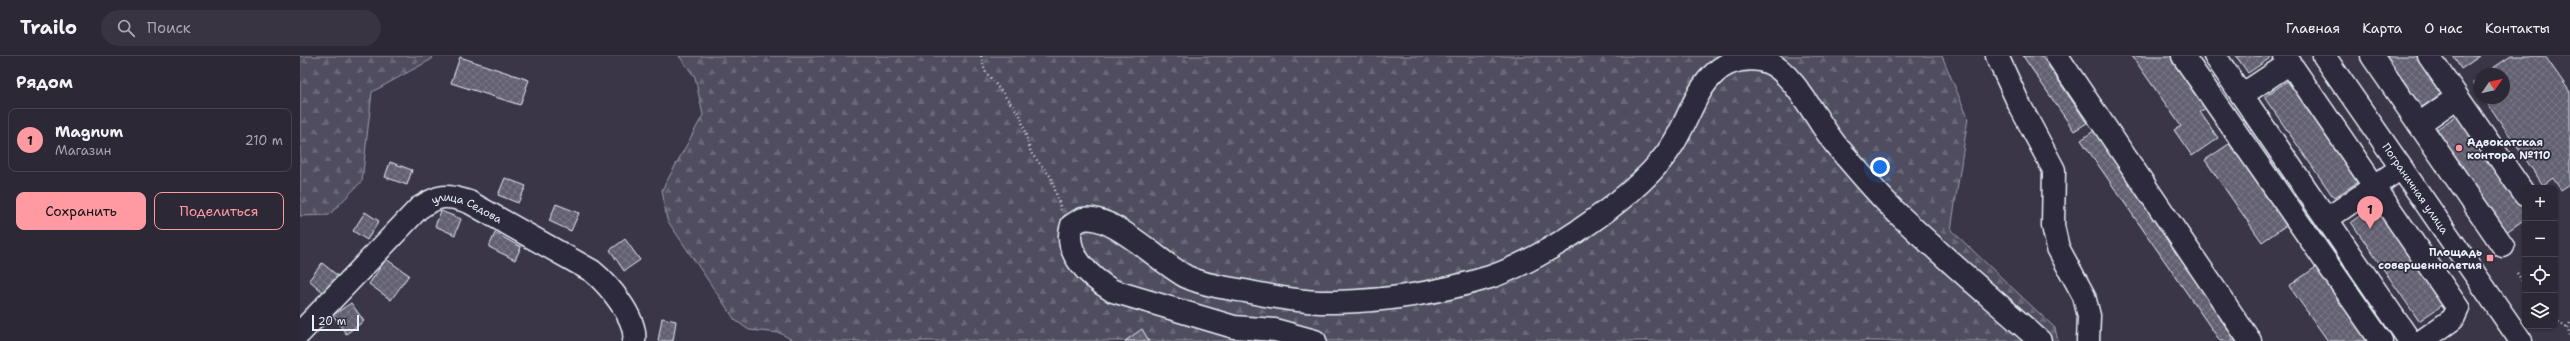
<!DOCTYPE html>
<html lang="ru">
<meta charset="utf-8">
<style>
:root{--surface:#2c2836;--page:#383442;--text:#f1f3f6;--muted:#a6a6ad;--line:#484451;--accent:#ff9aa2}
body{margin:0;font-family:"Shantell Sans",sans-serif;background:var(--page);color:var(--text)}
.controls{position:absolute;right:12px;bottom:12px;display:grid;overflow:hidden;border-radius:8px;box-shadow:0 1px 3px #0004}
.controls button{width:36px;height:36px;display:grid;place-items:center;padding:0;border:0;border-bottom:1px solid var(--line);background:var(--surface);color:var(--text);font:20px sans-serif}
.compass{position:absolute;left:2174px;top:12px;width:36px;height:36px;border-radius:50%;background:var(--surface);box-shadow:0 1px 3px #0004;rotate:56deg}
.scale{position:absolute;left:12px;bottom:10px;width:47px;box-sizing:border-box;padding-left:4px;border:2px solid #e8f1f8;border-top:0;font-size:11px;line-height:14px;white-space:nowrap;color:#e8f1f8;-webkit-text-stroke:3px #2f2a3d;paint-order:stroke}
.you{position:absolute;left:1580px;top:111px;width:14px;height:14px;margin:-10px;border:3px solid #fff;border-radius:50%;background:#1a73e8;box-shadow:0 0 0 6px #1a73e833}
.badge{display:grid;place-items:center;width:26px;height:26px;border-radius:50%;background:var(--accent);color:#111;font-size:13px;font-weight:700}
.pin{position:absolute;translate:-50% -33px;filter:drop-shadow(0 1px 2px #0008)}
.pin::after{content:'';position:absolute;top:21px;width:14px;height:12px;background:inherit;clip-path:polygon(0 0,100% 0,50% 100%)}
.list{margin:0;padding:0;list-style:none}
h2{display:flex;justify-content:space-between;align-items:center;height:52px;margin:0;padding:0 16px;font-size:17px}
h2 small{font-size:13px;font-weight:400;color:var(--muted)}
.list li{display:grid;grid-template-columns:26px 1fr auto;gap:12px;align-items:center;box-sizing:border-box;height:64px;margin:0 8px 8px;padding:0 8px;border:1px solid var(--line);border-radius:8px}
.list b{display:block;font-size:15px;white-space:nowrap}
.list p{margin:0;font-size:13px;white-space:nowrap;color:var(--muted)}
.list em{font-size:13px;font-style:normal;color:var(--muted)}
.actions{display:flex;gap:8px;padding:12px 16px}
.actions a{flex:1;padding:9px 0;border:1px solid var(--accent);border-radius:8px;text-align:center;font-size:14px;color:var(--accent)}
.actions .main{background:var(--accent);color:#111}
.icon{flex:none;width:22px;height:22px;fill:none;stroke:currentColor;stroke-width:2;stroke-linecap:round;stroke-linejoin:round}
.map{position:relative;flex:none;width:2270px;height:285px;overflow:hidden}
header{display:flex;align-items:center;gap:24px;box-sizing:border-box;height:56px;padding:0 20px;background:var(--surface);border-bottom:1px solid var(--line)}
header strong{font-size:19px}
nav{display:flex;gap:22px;margin-inline-start:auto;font-size:14px}
.search{width:280px;height:36px;background:var(--page);display:flex;align-items:center;gap:10px;box-sizing:border-box;padding:0 14px;border-radius:22px;color:var(--muted);font-size:15px}
main{display:flex}
aside{flex:1;background:var(--surface)}
.map>svg:first-child{display:block}
.forest{fill:url(#forest-firs);stroke:#9ca0ac}
.building{fill:url(#building-cross-hatch);stroke:#e8f1f8}
.lines{fill:none;stroke-linecap:round;stroke-linejoin:round}
.minor-casing{stroke:#e8f1f8;stroke-width:25}
.major-casing{stroke:#e8f1f8;stroke-width:25}
.path{stroke:#e8f1f8;stroke-width:2.5;stroke-dasharray:1 3;stroke-linecap:butt}
.minor{stroke:#2f2a3d;stroke-width:22}
.major{stroke:#2f2a3d;stroke-width:22}
.poi-dot{fill:#ff9aa2;stroke:#2f2a3d;stroke-width:1.5}
.labels{text-anchor:middle;stroke-width:3.5;stroke-linejoin:round;paint-order:stroke}
.poi-label{font-size:11px;font-weight:bold;fill:#e8f1f8;stroke:#2f2a3d;text-anchor:start}
.street-label{font-size:11px;fill:#e8f1f8;stroke:#2f2a3d}
</style>
<header>
<strong>Trailo</strong>
<div class="search"><svg class="icon" aria-label="search" viewBox="0 0 24 24"><circle cx="10" cy="10" r="6"/><path d="M15 15l6 6"/></svg>Поиск</div>
<nav><a>Главная</a><a>Карта</a><a>О нас</a><a>Контакты</a></nav>
</header>
<main>
<aside>
<h2>Рядом<small></small></h2>
<ul class="list">
<li><span class="badge">1</span><div><b>Magnum</b><p>Магазин</p></div><em>210 m</em></li>
</ul>
<div class="actions"><a class="main">Сохранить</a><a>Поделиться</a></div>
</aside>
<div class="map">
<svg width="2270" height="285" viewBox="0 0 2270 285">
<defs>
<pattern id="forest-firs" width="22" height="20" patternUnits="userSpaceOnUse"><rect width="22" height="20" fill="#504e5f"/><path d="M5 1l3.5 6h-7zM16 11l3.5 6h-7z" fill="#696877"/></pattern>
<pattern id="building-cross-hatch" width="8" height="8" patternUnits="userSpaceOnUse"><rect width="8" height="8" fill="#636171"/><path d="M0 0l8 8M0 8l8-8" fill="none" stroke="#797886"/></pattern>
</defs>
<rect width="100%" height="100%" fill="#3a3648"/>
<filter id="ink" filterUnits="userSpaceOnUse"><feTurbulence type="fractalNoise" baseFrequency=".025" numOctaves="2"/><feDisplacementMap in="SourceGraphic" scale="8" xChannelSelector="R" yChannelSelector="G"/><feConvolveMatrix kernelMatrix="1 2 1 2 8 2 1 2 1" color-interpolation-filters="sRGB"/></filter>
<g filter="url(#ink)">
<g class="forest">
<polygon points="0,0 133,0 132,3 72,36 62,125 29,159 0,160"/>
<polygon points="379,0 1642,0 1668,62 1651,174 1755,272 1758,285 494,285 480,277 449,274 435,264 367,164 362,134 403,59 395,21"/>
</g>
<g class="building">
<polygon points="1723,0 1742,0 1787,67 1774,75"/>
<polygon points="1832,0 1871,0 1907,51 1900,56 1918,82 1892,100 1874,74 1881,70"/>
<polygon points="1936,0 1973,0 1948,17"/>
<polygon points="2081,0 2119,0 2144,36 2119,53"/>
<polygon points="2153,0 2180,0 2161,13"/>
<polygon points="2211,0 2245,0 2270,36 2270,128 2261,134 2253,122 2243,129 2184,42 2204,42 2204,18 2184,18"/>
<polygon points="160,1 229,24 220,49 151,27"/>
<polygon points="2180,21 2180,36 2173,26"/>
<polygon points="1989,24 2059,125 2034,142 1964,41"/>
<polygon points="2159,58 2225,153 2225,163 2205,177 2134,75"/>
<polygon points="1795,74 1941,285 1920,285 1781,84"/>
<polygon points="1932,86 1988,168 1962,186 1905,104"/>
<polygon points="90,106 112,114 107,129 85,121"/>
<polygon points="205,122 226,130 218,147 198,139"/>
<polygon points="256,148 279,157 271,175 249,165"/>
<polygon points="2075,149 2144,248 2119,265 2051,166"/>
<polygon points="141,155 161,163 155,179 135,170"/>
<polygon points="65,156 79,165 67,184 53,175"/>
<polygon points="195,177 221,191 215,204 189,191"/>
<polygon points="325,183 340,204 324,215 310,194"/>
<polygon points="86,203 109,219 91,244 69,228"/>
<polygon points="22,207 38,220 24,237 9,224"/>
<polygon points="2016,211 2069,285 2028,285 1989,230"/>
<polygon points="51,247 64,265 46,278 33,259"/>
<polygon points="362,262 376,265 373,285 358,285"/>
<polygon points="842,273 849,285 825,285"/>
</g>
<g class="lines">
<g class="minor-casing">
<g id="minor">
<polyline points="1697,0 1719,48 1754,114 1753,170 1758,192 1784,240 1789,260 1788,285"/>
<polyline points="1757,0 1950,285"/>
<polyline points="1883,0 2081,285"/>
<polyline points="1915,0 2110,285"/>
<polyline points="1985,0 2158,252 2153,263 2122,285"/>
<polyline points="2072,0 2203,190"/>
<polyline points="2129,0 2225,139"/>
<polyline points="1942,39 1990,7"/>
<polyline points="2119,68 2149,47"/>
<polyline points="2027,163 2101,112"/>
<path id="s1" d="M0 277 119 152C139 139 146 138 169 146L292 215C308 228 338 263 334 285"/>
<path d="M1015 285 975 274 934 271 813 235C791 222 762 197 772 169 776 167 779 164 783 163 812 157 861 208 887 221 905 229 926 232 945 235 975 241 1005 247 1035 246 1086 245 1141 236 1190 221 1245 203 1343 137 1373 88 1388 65 1395 34 1416 16 1429 4 1451 0 1467 6 1494 16 1517 66 1536 89 1554 110 1572 132 1592 152 1639 198 1691 241 1740 285"/>
</g>
</g>
<g class="major-casing">
<g id="major">
<path id="s2" d="M2024 0 2221 285"/>
</g>
</g>
<g class="path">
<polyline points="681,0 685,15 720,59 731,97 751,121 761,154"/>
<polyline points="2217,217 2225,229"/>
<polyline points="2255,265 2268,272"/>
<polyline points="2270,267 2268,272 2270,281"/>
</g>
<use href="#minor" class="minor"/>
<use href="#major" class="major"/>
</g>
</g>
<g class="poi-dot">
<circle cx="2159" cy="92" r="4"/>
<rect x="2186" y="198" width="8" height="8" rx="2"/>
</g>
<g class="labels">
<g class="poi-label">
<text x="2167" y="90">Адвокатская<tspan x="2167" dy="13">контора №110</tspan></text>
<text x="2182" y="200" text-anchor="end">Площадь<tspan x="2182" dy="13">совершеннолетия</tspan></text>
</g>
<g class="street-label">
<text dy="4" stroke="none"><textPath href="#s2" startOffset="161">Пограничная улица</textPath></text>
<text dy="4" stroke="none"><textPath href="#s1" startOffset="225">улица Седова</textPath></text>
</g>
</g>
</svg>
<div class="controls">
<button>+</button>
<button>−</button>
<button><svg class="icon" aria-label="locate" viewBox="0 0 24 24"><circle cx="12" cy="12" r="6"/><path d="M12 2v4M12 18v4M2 12h4M18 12h4"/></svg></button>
<button><svg class="icon" aria-label="layers" viewBox="0 0 24 24"><path d="M12 4l9 5-9 5-9-5zM3 14l9 5 9-5"/></svg></button>
</div>
<svg class="compass" viewBox="-18 -18 36 36"><path d="M0-13l5 13h-10z" fill="#e53935"/><path d="M0 13l5-13h-10z" fill="#a6a6ad"/></svg>
<div class="scale">20 m</div>
<div class="you"></div>
<div class="pin badge" style="left:2070px;top:173px">1</div>
</div>
</main>
